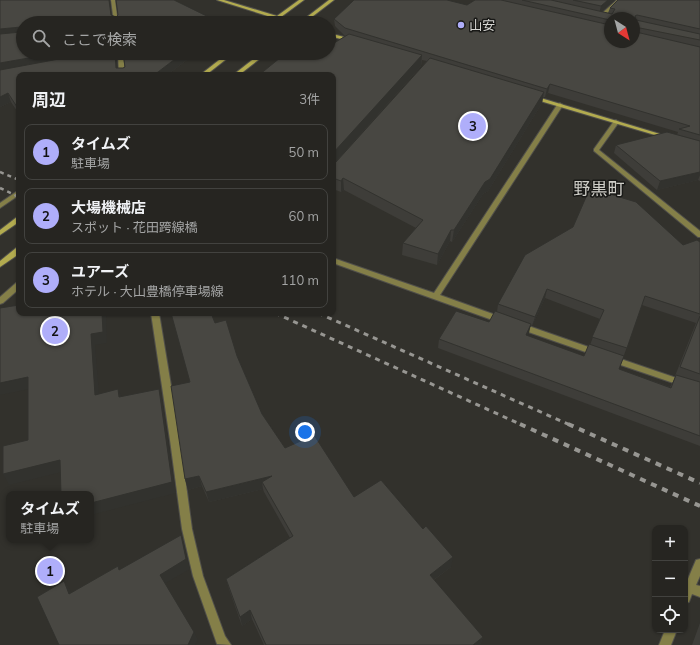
<!DOCTYPE html>
<html lang="ja">
<meta charset="utf-8">
<style>
:root{--surface:#262521;--page:#2e2d2a;--text:#f1f3f6;--muted:#a4a5a5;--line:#42423f;--accent:#afaefa}
body{margin:0;font-family:Mulish,"Noto Sans JP",sans-serif;background:var(--page);color:var(--text)}
.controls{position:absolute;right:12px;bottom:12px;display:grid;overflow:hidden;border-radius:8px;box-shadow:0 1px 3px #0004}
.controls button{width:36px;height:36px;display:grid;place-items:center;padding:0;border:0;border-bottom:1px solid var(--line);background:var(--surface);color:var(--text);font:20px sans-serif}
.compass{position:absolute;left:604px;top:12px;width:36px;height:36px;border-radius:50%;background:var(--surface);box-shadow:0 1px 3px #0004;rotate:144deg}
.you{position:absolute;left:305px;top:432px;width:14px;height:14px;margin:-10px;border:3px solid #fff;border-radius:50%;background:#1a73e8;box-shadow:0 0 0 6px #1a73e833}
.badge{display:grid;place-items:center;width:26px;height:26px;border-radius:50%;background:var(--accent);color:#111;font-size:13px;font-weight:700}
.pin{position:absolute;translate:-50% -50%;border:2px solid #fff;box-shadow:0 1px 4px #0006}
.popup{position:absolute;left:6px;top:491px;width:88px;height:52px;box-sizing:border-box;display:grid;place-content:center;border-radius:8px;background:var(--surface);filter:drop-shadow(0 1px 3px #0005);font-size:13px;white-space:nowrap;color:var(--muted)}
.popup b{font-size:15px;color:var(--text)}
.popup::after{content:'';position:absolute;left:50%;top:100%;margin-left:-8px;border:8px solid transparent;border-top-color:var(--surface)}
.list{margin:0;padding:0;list-style:none}
h2{display:flex;justify-content:space-between;align-items:center;height:52px;margin:0;padding:0 16px;font-size:17px}
h2 small{font-size:13px;font-weight:400;color:var(--muted)}
.list li{display:grid;grid-template-columns:26px 1fr auto;gap:12px;align-items:center;box-sizing:border-box;height:56px;margin:0 8px 8px;padding:0 8px;border:1px solid var(--line);border-radius:8px}
.list b{display:block;font-size:15px;white-space:nowrap}
.list p{margin:0;font-size:13px;white-space:nowrap;color:var(--muted)}
.list em{font-size:13px;font-style:normal;color:var(--muted)}
.icon{flex:none;width:22px;height:22px;fill:none;stroke:currentColor;stroke-width:2;stroke-linecap:round;stroke-linejoin:round}
.map{position:relative;flex:none;width:700px;height:645px;overflow:hidden}
.search{position:absolute;background:var(--surface);box-shadow:0 1px 3px #0004;left:16px;top:16px;width:320px;height:44px;display:flex;align-items:center;gap:10px;box-sizing:border-box;padding:0 14px;border-radius:22px;color:var(--muted);font-size:15px}
.panel{position:absolute;background:var(--surface);box-shadow:0 1px 3px #0004;left:16px;top:72px;width:320px;height:244px;border-radius:8px}
.map>svg:first-child{display:block}
.lines{fill:none;stroke-linecap:round;stroke-linejoin:round}
.street-casing{stroke:#504f4a;stroke-width:2}
.secondary-casing{stroke:#504f4a;stroke-width:2}
.street{fill:#847f48;fill-rule:evenodd}
.secondary{fill:#b2ab4f;fill-rule:evenodd}
.rail-far2{stroke:#979692;stroke-width:2.5;stroke-dasharray:4 4;stroke-linecap:butt}
.rail-far1{stroke:#979692;stroke-width:3;stroke-dasharray:5 5;stroke-linecap:butt}
.rail{stroke:#979692;stroke-width:4;stroke-dasharray:6 6;stroke-linecap:butt}
.wall{fill:#3e3d39;fill-rule:evenodd}
.shaded-wall{fill:#32322e}
.building{fill:#484742;stroke:#32322e}
.poi-dot{fill:#afaefa;stroke:#191917;stroke-width:1.5}
.labels{text-anchor:middle;stroke-width:3;stroke-linejoin:round;paint-order:stroke}
.far-poi-label{font-size:13px;fill:#d6d6d2;stroke:#191917;text-anchor:start}
.quarter-label{font-size:17px;fill:#cfcec8;stroke:#191917}
</style>
<div class="map">
<svg width="700" height="645" viewBox="0 0 700 645">
<rect width="100%" height="100%" fill="#32312c"/>
<g class="lines">
<g class="street-casing">
<g id="street">
<polygon points="111,0 115,0 118,23 114,23"/>
<polygon points="617,0 622,0 603,18 599,18 599,16"/>
<polygon points="112,53 123,53 125,75 119,75 118,55 105,58 102,56"/>
<polygon points="560,103 563,105 440,295 504,318 505,320 504,322 498,322 333,263 333,258 434,293 557,105"/>
<polygon points="616,120 619,122 599,150 700,231 700,237 698,237 594,151 594,149 614,121"/>
<polygon points="19,190 19,195 0,208 0,203"/>
<polygon points="19,282 19,289 3,303 0,304 0,297 16,283"/>
<polygon points="151,313 159,313 180,440 192,529 203,576 225,636 231,645 217,644 193,576 182,529 170,440"/>
<polygon points="520,323 600,351 601,353 600,355 597,356 517,328 516,326"/>
<polygon points="612,356 700,386 700,392 609,361 608,359 609,357"/>
<polygon points="700,559 700,576 696,585 700,586 700,597 692,594 689,602 685,603 685,586 696,560"/>
<polygon points="665,630 677,630 671,645 659,645"/>
</g>
</g>
<g class="secondary-casing">
<g id="secondary">
<polygon points="217,0 224,0 277,16 299,0 304,0 281,17 297,23 290,23 278,19 273,23 268,23 274,18"/>
<polygon points="329,0 334,0 304,23 299,23"/>
<polygon points="329,33 355,40 355,41 353,42 329,36"/>
<polygon points="228,53 234,53 206,75 200,75"/>
<polygon points="261,53 267,53 239,75 233,75"/>
<polygon points="530,96 534,96 670,137 667,139 665,138 530,98"/>
<polygon points="17,217 19,217 19,222 0,235 0,230"/>
<polygon points="16,248 19,248 19,254 0,267 0,261"/>
</g>
</g>
<use href="#street" class="street"/>
<use href="#secondary" class="secondary"/>
<g class="rail-far2">
<polyline points="0,172 19,180"/>
<polyline points="0,188 19,197"/>
</g>
<g class="rail-far1">
<polyline points="275,313 522,425"/>
<polyline points="318,313 570,425"/>
</g>
<g class="rail">
<polyline points="520,424 700,506"/>
<polyline points="568,424 700,483"/>
</g>
</g>
<g class="wall">
<polygon points="0,0 110,0 112,16 116,17 174,0 23,53 116,53 117,68 123,68 125,67 123,53 196,53 167,75 19,75 19,114 11,102 0,107"/>
<path d="M475 0H615L602 12 608 13 610 8 700 0V181L698 180 657 190 614 153 616 145 677 135 678 132 548 93 545 97H543L542 103 488 191 483 194 452 242 450 241 437 265 402 255 403 243 416 228 344 190 341 192 333 189V75L311 58 345 36 335 26 334 19 467 5ZM610 18 634 42H610ZM422 60 427 61 336 162 421 66Z"/>
<path d="M700 242V446L438 348 439 339 489 322 497 312 498 304 683 245ZM545 298 600 319 590 345 584 356 527 336 531 325 532 326ZM642 305 696 323 675 376H676L670 387 619 369Z"/>
<polygon points="198,314 215,323 237,356 262,414 285,448 451,567 434,580 483,637 480,645 264,645 252,619 242,626 229,589 226,579 290,538 264,492 263,489 209,502 202,486 188,490 185,479 189,382"/>
<polygon points="700,623 700,645 692,645"/>
</g>
<g class="shaded-wall">
<polygon points="109,0 110,0 112,23 111,15"/>
<polygon points="608,0 615,0 599,14 601,6"/>
<polygon points="21,27 23,32 0,37 0,29"/>
<polygon points="57,53 104,53 0,72 0,63"/>
<polygon points="115,53 116,53 117,57 118,75 116,68"/>
<polygon points="183,53 196,53 167,75 154,75"/>
<polygon points="422,55 421,66 333,165 333,153"/>
<polygon points="550,84 548,93 545,97 547,89"/>
<polygon points="544,92 542,103 488,191 483,194 452,242 454,230 485,182"/>
<polygon points="8,93 11,102 0,107 0,97"/>
<polygon points="700,172 700,175 698,180 657,190 660,181"/>
<polygon points="343,178 344,190 341,192 341,181"/>
<polygon points="451,230 450,241 437,265 438,254"/>
<polygon points="547,289 545,298 532,326 535,317"/>
<polygon points="102,313 106,313 107,343 95,345 100,406 95,395 91,334"/>
<polygon points="531,324 529,333 524,344 526,335"/>
<polygon points="28,377 34,388 0,395 0,383"/>
<polygon points="118,389 123,400 119,397"/>
<polygon points="159,389 162,400 176,493 91,515 91,503"/>
<polygon points="60,460 66,471 9,485 3,474"/>
<polygon points="199,476 202,486 188,490 185,479"/>
<polygon points="272,476 262,482 263,489 209,502 206,492"/>
<polygon points="181,535 184,544 190,569 164,584 160,575"/>
<polygon points="453,557 451,567 428,584 430,575"/>
<polygon points="64,581 70,590 75,603 69,594"/>
<polygon points="250,610 252,619 242,626 240,617"/>
<polygon points="194,632 198,640 195,645 188,645"/>
<polygon points="483,637 480,645 473,645"/>
</g>
<g class="building">
<polygon points="0,0 109,0 111,15 116,17 118,15 116,0 174,0 221,23 23,23 23,53 57,53 0,63 0,34 21,32 21,27 0,29"/>
<polygon points="354,0 447,0 467,5 475,0 501,0 610,25 610,42 634,42 634,18 610,18 610,20 522,0 551,0 612,14 615,9 610,8 618,0 700,0 700,29 637,15 635,16 636,20 700,34 700,40 635,27 636,32 700,47 700,135 679,129 690,126 550,84 547,89 345,28 334,19"/>
<polygon points="573,0 608,0 601,6"/>
<polygon points="349,34 422,55 333,153 333,75 259,75 286,53 290,53 311,58 319,53 329,53 329,46"/>
<polygon points="91,53 115,53 116,68 123,68 125,67 123,53 183,53 154,75 19,75 19,110 8,93 0,97 0,70"/>
<polygon points="430,58 544,92 490,179 485,182 454,230 451,230 438,254 403,243 423,220 343,178 341,181 333,178 333,163 336,162"/>
<polygon points="667,132 700,141 700,172 660,181 616,145"/>
<polygon points="590,188 636,202 683,245 697,240 700,242 700,314 645,296 627,348 592,337 604,310 547,289 535,317 498,304 525,255 573,227"/>
<polygon points="19,305 19,313 102,313 103,332 91,334 95,395 118,389 119,397 159,389 172,482 91,503 91,494 61,494 60,460 3,474 3,446 28,440 28,377 0,383 0,308"/>
<polygon points="456,311 489,322 495,311 531,324 526,335 584,356 589,344 624,356 619,369 671,388 676,375 700,382 700,436 439,339"/>
<polygon points="171,313 198,313 198,314 203,313 211,313 215,323 226,320 237,356 262,414 285,448 314,435 354,497 381,480 423,529 426,526 453,557 430,575 483,637 473,645 266,645 250,610 240,617 226,579 293,536 262,482 272,476 206,492 199,476 185,479 171,386 190,382"/>
<polygon points="700,316 700,374 680,367"/>
<polygon points="181,535 186,559 160,575 194,632 188,645 59,645 37,597 64,581 69,594 118,566 119,570"/>
</g>
<circle class="poi-dot" cx="461" cy="25" r="4"/>
<g class="labels">
<g class="far-poi-label">
<text x="469" y="30">山安</text>
</g>
<g class="quarter-label">
<text x="599" y="195">野黒町</text>
</g>
</g>
</svg>
<div class="controls">
<button>+</button>
<button>−</button>
<button><svg class="icon" aria-label="locate" viewBox="0 0 24 24"><circle cx="12" cy="12" r="6"/><path d="M12 2v4M12 18v4M2 12h4M18 12h4"/></svg></button>
</div>
<svg class="compass" viewBox="-18 -18 36 36"><path d="M0-13l5 13h-10z" fill="#e53935"/><path d="M0 13l5-13h-10z" fill="#a4a5a5"/></svg>
<div class="you"></div>
<div class="pin badge" style="left:50px;top:571px">1</div>
<div class="popup"><b>タイムズ</b>駐車場</div>
<div class="pin badge" style="left:55px;top:331px">2</div>
<div class="pin badge" style="left:473px;top:126px">3</div>
<div class="search"><svg class="icon" aria-label="search" viewBox="0 0 24 24"><circle cx="10" cy="10" r="6"/><path d="M15 15l6 6"/></svg>ここで検索</div>
<section class="panel">
<h2>周辺<small>3件</small></h2>
<ul class="list">
<li><span class="badge">1</span><div><b>タイムズ</b><p>駐車場</p></div><em>50 m</em></li>
<li><span class="badge">2</span><div><b>大場機械店</b><p>スポット · 花田跨線橋</p></div><em>60 m</em></li>
<li><span class="badge">3</span><div><b>ユアーズ</b><p>ホテル · 大山豊橋停車場線</p></div><em>110 m</em></li>
</ul>
</section>
</div>
